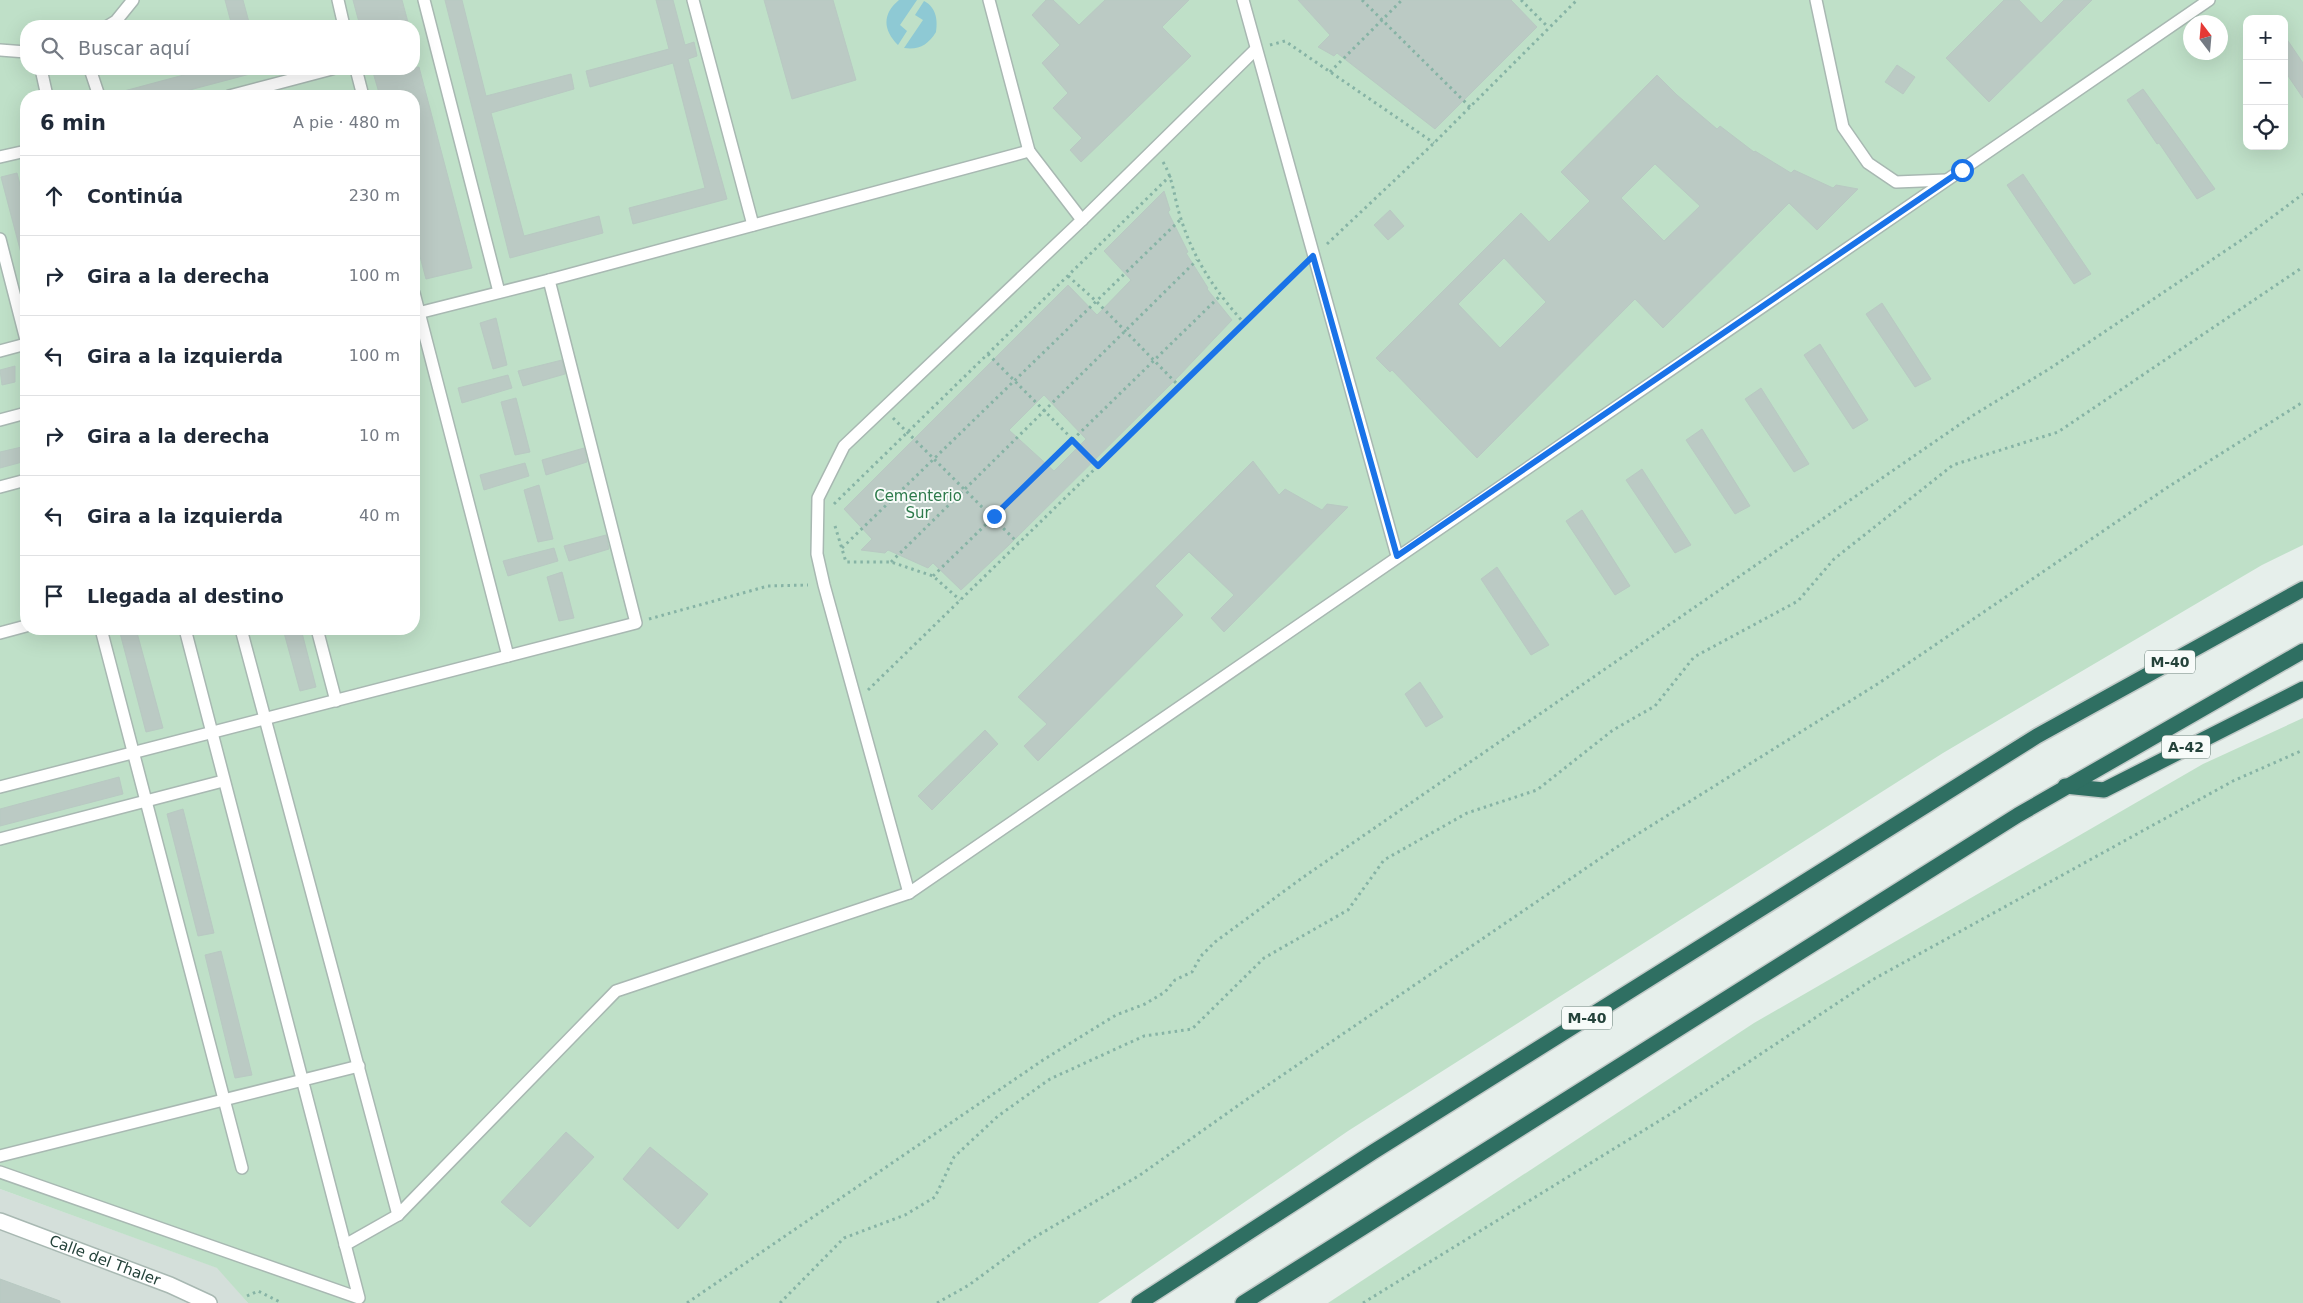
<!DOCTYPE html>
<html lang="es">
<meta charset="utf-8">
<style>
:root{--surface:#fff;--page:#f2f2f3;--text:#1f2937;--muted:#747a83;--line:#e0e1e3}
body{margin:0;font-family:"DejaVu Sans",sans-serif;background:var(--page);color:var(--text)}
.controls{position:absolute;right:15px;top:15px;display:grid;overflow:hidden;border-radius:10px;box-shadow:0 5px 20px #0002}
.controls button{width:45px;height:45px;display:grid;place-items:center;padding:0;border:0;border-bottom:1px solid var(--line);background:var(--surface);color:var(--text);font:25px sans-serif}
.compass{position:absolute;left:2183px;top:15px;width:45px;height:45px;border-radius:50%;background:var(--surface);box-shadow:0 5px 20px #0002;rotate:344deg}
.stop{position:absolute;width:15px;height:15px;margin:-11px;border:4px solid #1a73e8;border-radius:50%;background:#fff}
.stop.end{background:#1a73e8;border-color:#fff;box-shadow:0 1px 5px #0008}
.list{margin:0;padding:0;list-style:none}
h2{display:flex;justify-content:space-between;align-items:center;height:65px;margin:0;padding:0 20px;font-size:21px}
h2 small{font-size:16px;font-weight:400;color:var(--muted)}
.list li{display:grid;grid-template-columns:32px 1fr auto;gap:15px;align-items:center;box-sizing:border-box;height:80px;padding:0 20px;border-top:1px solid var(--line)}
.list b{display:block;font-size:19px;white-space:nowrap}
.list em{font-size:16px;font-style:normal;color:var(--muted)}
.icon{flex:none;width:28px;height:28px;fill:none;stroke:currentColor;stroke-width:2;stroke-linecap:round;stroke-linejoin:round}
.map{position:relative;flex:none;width:2303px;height:1303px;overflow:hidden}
.search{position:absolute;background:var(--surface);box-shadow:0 5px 20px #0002;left:20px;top:20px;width:400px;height:55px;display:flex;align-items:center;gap:12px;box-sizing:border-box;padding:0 18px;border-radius:20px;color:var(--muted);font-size:19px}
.panel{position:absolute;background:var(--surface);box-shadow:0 5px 20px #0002;left:20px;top:90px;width:400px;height:545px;border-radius:20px}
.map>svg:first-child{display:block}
.built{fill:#d4dfda}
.green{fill:#bfe0c8;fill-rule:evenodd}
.water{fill:#8ec9d4}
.building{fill:#bbcac4;stroke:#b8c9c2;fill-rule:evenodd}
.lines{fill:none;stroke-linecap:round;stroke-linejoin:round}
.service-casing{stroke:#a8b8b2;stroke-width:14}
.tertiary-casing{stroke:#a8b8b2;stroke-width:18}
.motorway-casing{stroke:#c2cac8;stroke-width:18}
.path{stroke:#86b3a5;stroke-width:3;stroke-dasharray:2.5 4;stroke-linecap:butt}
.service{stroke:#fff;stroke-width:11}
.tertiary{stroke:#fff;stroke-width:15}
.motorway{stroke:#2f6f62;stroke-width:15}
.route{stroke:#1a73e8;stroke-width:6}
.labels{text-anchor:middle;stroke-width:4;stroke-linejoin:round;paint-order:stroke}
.shield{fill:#f7fbf9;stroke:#637a73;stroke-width:1}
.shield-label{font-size:14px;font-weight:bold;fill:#24423a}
.park-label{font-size:15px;fill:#2d7a4b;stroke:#f7fbf9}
.street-label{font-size:15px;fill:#24423a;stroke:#f7fbf9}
</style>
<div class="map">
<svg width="2303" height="1303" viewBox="0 0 2303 1303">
<rect width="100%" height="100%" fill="#e6efeb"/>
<polygon class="built" points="0,1189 218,1268 248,1303 0,1303"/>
<g class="green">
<path d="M0 0H2303V545L2262 565 1943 753 1348 1131 1098 1303H248L217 1268 0 1189ZM2247 19H2284V146H2247ZM2190 22H2220V52H2190ZM26 26H414V69H26ZM26 96H414V629H26Z"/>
<polygon points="2303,718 2303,1303 1328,1303 1754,1023 2203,764"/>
</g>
<g class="water">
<path d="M899 0H917L900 25 907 31 898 45C883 30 882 14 899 0Z"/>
<path d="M924 1C936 7 938 20 936 32 928 45 919 50 904 48L923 20 915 15Z"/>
</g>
<g class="building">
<polygon points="225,0 243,0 250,26 232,26"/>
<polygon points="353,0 402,0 409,26 360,26"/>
<polygon points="445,0 462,0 486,96 571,74 574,89 491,113 524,236 599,216 603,233 510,258"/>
<polygon points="656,0 673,0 685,45 694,42 697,56 688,59 727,199 633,224 629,208 705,188 673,63 590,87 586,71 669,49"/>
<polygon points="764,0 833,0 856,80 792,99"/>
<polygon points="1046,0 1053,0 1079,25 1105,0 1189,0 1162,27 1191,56 1081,162 1070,150 1082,138 1053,108 1068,93 1042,63 1060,45 1032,15"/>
<polygon points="1298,0 1511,0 1537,27 1435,129 1337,53 1334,56 1318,47 1330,35"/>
<polygon points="2004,0 2019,0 2041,23 2064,0 2092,0 1989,102 1946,58"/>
<polygon points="2284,35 2303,63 2303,98 2284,70"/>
<polygon points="1897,65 1915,77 1903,94 1885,82"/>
<polygon points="419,67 472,268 426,279 414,234 414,96 380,96 372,69"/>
<polygon points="206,69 249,69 250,74 167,96 125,96 124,91"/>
<path d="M1657 75 1677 95 1717 129 1720 126 1754 152 1755 151 1791 173 1794 170 1833 188 1836 185 1858 189 1817 230 1789 203 1663 328 1635 299 1477 458 1392 370 1390 372 1376 358 1521 213 1549 242 1590 201 1561 172ZM1655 164 1700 206 1664 241 1621 198ZM1504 258 1546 302 1500 348 1458 304Z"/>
<polygon points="2143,89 2183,144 2215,189 2197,199 2159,143 2157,144 2127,100"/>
<polygon points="17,173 26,207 26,252 21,253 1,177"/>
<polygon points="2023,174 2091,274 2074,284 2007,185"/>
<path d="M1164 191 1170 210 1168 212 1188 252 1186 253 1208 288 1207 289 1232 320 1176 379 1009 545 961 590 933 563 928 568 888 550 885 553 861 550 872 539 844 509 1068 285 1097 315 1131 280 1104 251ZM1044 395 1086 439 1054 471 1009 430Z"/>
<polygon points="1390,210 1404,226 1388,240 1374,225"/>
<polygon points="1882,303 1931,379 1915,387 1866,314"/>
<polygon points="496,318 507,365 493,369 480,323"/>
<polygon points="1820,344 1868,420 1853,429 1804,355"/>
<polygon points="562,360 565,374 523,386 518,371"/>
<polygon points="15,366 15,382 2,385 0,370"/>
<polygon points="508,375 512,388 462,403 458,388"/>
<polygon points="1761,388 1809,464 1794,472 1745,399"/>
<polygon points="516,398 530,452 515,455 501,402"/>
<polygon points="1702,429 1750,506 1735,514 1686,440"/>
<polygon points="26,446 26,461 0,468 0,452"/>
<polygon points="584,448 587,462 546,475 542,460"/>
<polygon points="1253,461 1279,495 1285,489 1322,510 1327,504 1348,507 1224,632 1211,618 1234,595 1189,552 1155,586 1183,615 1038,761 1024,746 1047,724 1018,697"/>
<polygon points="525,463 529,476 484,490 480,475"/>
<polygon points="1642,469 1691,545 1675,553 1626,480"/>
<polygon points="539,485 553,539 538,542 524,490"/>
<polygon points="1582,510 1630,586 1615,595 1566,521"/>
<polygon points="606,535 609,549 569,561 564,546"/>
<polygon points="554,548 558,561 508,576 503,561"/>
<polygon points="1497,567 1549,645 1531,655 1481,579"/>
<polygon points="562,572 574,618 559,621 547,577"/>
<polygon points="119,629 136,629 163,728 146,732"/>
<polygon points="283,629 301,629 316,687 300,691"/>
<polygon points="1420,682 1443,717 1426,727 1405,694"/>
<polygon points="985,730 998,744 932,810 918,796"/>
<polygon points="119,777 123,794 0,826 0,809"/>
<polygon points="183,809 214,933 198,936 167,814"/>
<polygon points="221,951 252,1075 235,1078 205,955"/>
<polygon points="566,1132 594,1157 530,1227 501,1202"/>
<polygon points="650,1147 708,1194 678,1229 623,1179"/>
<polygon points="0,1279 60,1301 60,1303 0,1303"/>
</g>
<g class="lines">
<g class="service-casing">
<g id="service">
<polyline points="338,0 344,26"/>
<polyline points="424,0 499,292"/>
<polyline points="693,0 753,225"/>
<polyline points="989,0 1029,151"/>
<polyline points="1243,0 1397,556"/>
<polyline points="1816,0 1843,127 1868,163 1896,182 1946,180"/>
<polyline points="108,26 116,21 133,0"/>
<polyline points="0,50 26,52"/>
<polyline points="41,69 47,96"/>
<polyline points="90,69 99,96"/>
<polyline points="356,69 363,96"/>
<polyline points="229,96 332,69"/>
<polyline points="0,157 26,151"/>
<polyline points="0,239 26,340"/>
<polyline points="414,293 508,656"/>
<polyline points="414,314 549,280"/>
<polyline points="0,351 26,344"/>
<polyline points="0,420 26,413"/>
<polyline points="0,487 26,480"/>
<polyline points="101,629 242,1168"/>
<polyline points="241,629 398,1215"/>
<polyline points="317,629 336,701"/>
<polyline points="0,633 26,626"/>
<polyline points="0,787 636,623 549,280 1029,151 1082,220"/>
<polyline points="0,839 223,781"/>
<polyline points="909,893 824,585 817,554 818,498 844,446 1082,220 1255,50"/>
<polyline points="0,1156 359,1066"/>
<polyline points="0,1172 359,1298 185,629"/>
<polyline points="345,1245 398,1215 616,991 909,893 2209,0"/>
</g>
</g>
<g class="tertiary-casing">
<g id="tertiary">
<path id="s1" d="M0 1221 170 1285 209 1303"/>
</g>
</g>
<g class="motorway-casing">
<g id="motorway">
<polyline points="2065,786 2104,790 2303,689"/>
<polyline points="1139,1303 1373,1152 2037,736 2303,589"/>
<polyline points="1243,1303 2018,815 2303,651"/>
</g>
</g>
<g class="path">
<polyline points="1362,0 1470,107"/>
<polyline points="1521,0 1548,27"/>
<polyline points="1270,45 1285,41 1434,143"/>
<polyline points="1330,72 1402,0"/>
<path d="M1163 162C1174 180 1174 199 1181 219 1194 260 1216 292 1244 323"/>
<polyline points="1327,244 1434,143 1577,0"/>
<polyline points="1068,276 1096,301 1179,386"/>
<polyline points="988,354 1098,465"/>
<polyline points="893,418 1018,543"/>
<polyline points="834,504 1171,175"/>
<polyline points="835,526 846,562 891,562 933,576 960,600"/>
<polyline points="842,548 1181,219"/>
<polyline points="891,562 1197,260"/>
<polyline points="933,576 1220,296"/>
<polyline points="649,619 768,586 808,585"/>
<polyline points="868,690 1302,267"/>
<polyline points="247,1296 258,1291 282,1303"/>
<polyline points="687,1303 1043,1060 1116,1015 1145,1004 1165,992 1175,980 1192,972 1201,956 1215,942 1302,878 1972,416 2049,369 2240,241 2303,194"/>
<polyline points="780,1303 844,1238 905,1215 935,1197 954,1157 998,1116 1050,1079 1144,1036 1192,1029 1264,958 1348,910 1384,860 1467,813 1537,790 1613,730 1655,706 1694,657 1798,601 1834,559 1953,465 2058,432 2303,267"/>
<polyline points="937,1303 969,1285 1030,1240 1140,1175 1243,1102 1617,847 1879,683 2168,487 2303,402"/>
<polyline points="1363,1303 1672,1113 1872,980 2233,781 2303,750"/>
</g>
<use href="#service" class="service"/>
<use href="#tertiary" class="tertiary"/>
<use href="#motorway" class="motorway"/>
</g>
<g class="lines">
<polyline class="route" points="994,516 1072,440 1098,466 1313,256 1397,556 1962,170"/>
</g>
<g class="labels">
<g class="shield">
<rect x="2145" y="650.5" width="50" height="23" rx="4"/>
<rect x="2162" y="735.5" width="48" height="23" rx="4"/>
<rect x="1562" y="1006.5" width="50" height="23" rx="4"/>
</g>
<g class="shield-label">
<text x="2170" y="667">M-40</text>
<text x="2186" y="752">A-42</text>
<text x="1587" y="1023">M-40</text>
</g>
<g class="park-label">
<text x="918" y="501">Cementerio<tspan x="918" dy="17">Sur</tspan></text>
</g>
<g class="street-label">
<text dy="5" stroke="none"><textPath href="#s1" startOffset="112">Calle del Thaler</textPath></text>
</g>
</g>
</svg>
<div class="controls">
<button>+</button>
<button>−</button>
<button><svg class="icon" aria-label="locate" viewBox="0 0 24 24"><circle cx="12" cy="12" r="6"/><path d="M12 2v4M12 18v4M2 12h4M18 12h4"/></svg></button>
</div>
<svg class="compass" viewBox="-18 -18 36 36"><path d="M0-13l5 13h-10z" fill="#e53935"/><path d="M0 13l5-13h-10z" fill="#747a83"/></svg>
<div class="stop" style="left:1962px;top:170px"></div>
<div class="stop end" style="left:994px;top:516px"></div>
<div class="search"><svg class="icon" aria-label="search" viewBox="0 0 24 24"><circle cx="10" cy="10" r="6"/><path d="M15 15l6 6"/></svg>Buscar aquí</div>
<section class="panel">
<h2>6 min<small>A pie · 480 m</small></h2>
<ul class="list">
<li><svg class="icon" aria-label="ahead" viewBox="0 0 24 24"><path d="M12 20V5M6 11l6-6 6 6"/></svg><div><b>Continúa</b></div><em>230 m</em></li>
<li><svg class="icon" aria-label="right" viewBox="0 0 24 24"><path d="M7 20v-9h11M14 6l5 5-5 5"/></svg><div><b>Gira a la derecha</b></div><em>100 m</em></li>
<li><svg class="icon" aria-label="left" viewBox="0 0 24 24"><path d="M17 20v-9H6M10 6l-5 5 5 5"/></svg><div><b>Gira a la izquierda</b></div><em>100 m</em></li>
<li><svg class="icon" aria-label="right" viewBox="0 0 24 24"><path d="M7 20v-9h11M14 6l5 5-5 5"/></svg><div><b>Gira a la derecha</b></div><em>10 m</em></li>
<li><svg class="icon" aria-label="left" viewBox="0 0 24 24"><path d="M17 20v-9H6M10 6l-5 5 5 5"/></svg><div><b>Gira a la izquierda</b></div><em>40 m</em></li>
<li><svg class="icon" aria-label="arrive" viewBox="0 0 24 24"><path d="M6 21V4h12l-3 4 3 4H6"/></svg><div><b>Llegada al destino</b></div></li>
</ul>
</section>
</div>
